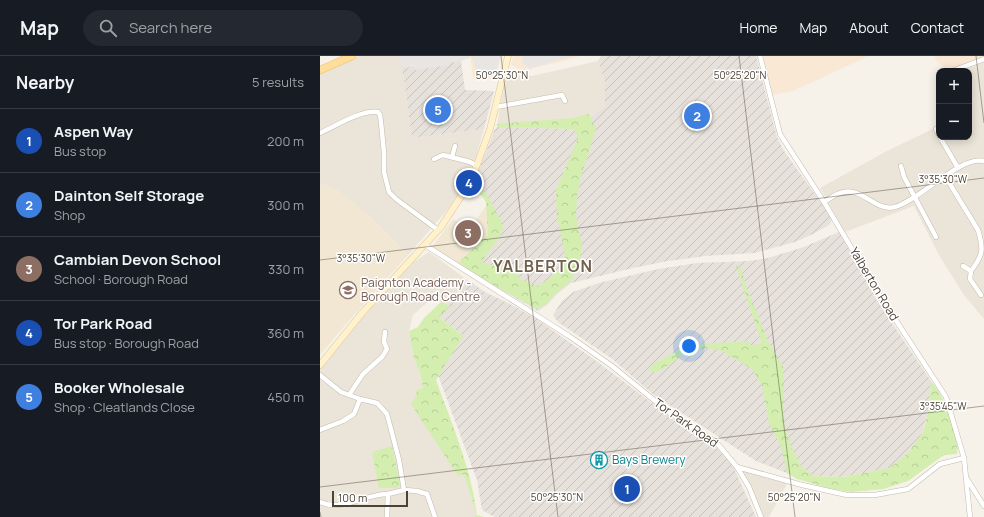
<!DOCTYPE html>
<meta charset="utf-8">
<style>
:root{--surface:#171b24;--page:#242831;--text:#f1f3f6;--muted:#9ea1a6;--line:#363941;--accent:#ea580c}
body{margin:0;font-family:Manrope,sans-serif;background:var(--page);color:var(--text)}
.controls{position:absolute;right:12px;top:12px;display:grid;overflow:hidden;border-radius:8px;box-shadow:0 2px 10px #0003}
.controls button{width:36px;height:36px;display:grid;place-items:center;padding:0;border:0;border-bottom:1px solid var(--line);background:var(--surface);color:var(--text);font:20px sans-serif}
.scale{position:absolute;left:12px;bottom:10px;width:76px;box-sizing:border-box;padding-left:4px;border:2px solid #4c4337;border-top:0;font-size:11px;line-height:14px;white-space:nowrap;color:#4c4337;-webkit-text-stroke:3px #fff;paint-order:stroke}
.you{position:absolute;left:369px;top:290px;width:14px;height:14px;margin:-10px;border:3px solid #fff;border-radius:50%;background:#1a73e8;box-shadow:0 0 0 6px #1a73e833}
.badge{display:grid;place-items:center;width:26px;height:26px;border-radius:50%;background:var(--accent);color:#fff;font-size:13px;font-weight:700}
.pin{position:absolute;translate:-50% -50%;border:2px solid #fff;box-shadow:0 1px 4px #0006}
.list{margin:0;padding:0;list-style:none}
h2{display:flex;justify-content:space-between;align-items:center;height:52px;margin:0;padding:0 16px;font-size:17px}
h2 small{font-size:13px;font-weight:400;color:var(--muted)}
.list li{display:grid;grid-template-columns:26px 1fr auto;gap:12px;align-items:center;box-sizing:border-box;height:64px;padding:0 16px;border-top:1px solid var(--line)}
.list b{display:block;font-size:15px;white-space:nowrap}
.list p{margin:0;font-size:13px;white-space:nowrap;color:var(--muted)}
.list em{font-size:13px;font-style:normal;color:var(--muted)}
.icon{flex:none;width:22px;height:22px;fill:none;stroke:currentColor;stroke-width:2;stroke-linecap:round;stroke-linejoin:round}
.map{position:relative;flex:none;width:664px;height:461px;overflow:hidden}
header{display:flex;align-items:center;gap:24px;box-sizing:border-box;height:56px;padding:0 20px;background:var(--surface);border-bottom:1px solid var(--line)}
header strong{font-size:19px}
nav{display:flex;gap:22px;margin-inline-start:auto;font-size:14px}
.search{width:280px;height:36px;background:var(--page);display:flex;align-items:center;gap:10px;box-sizing:border-box;padding:0 14px;border-radius:22px;color:var(--muted);font-size:15px}
main{display:flex}
aside{flex:1;background:var(--surface)}
.map>svg:first-child{display:block}
.residential{fill:#ebe4d8}
.commercial{fill:#f9e8d4}
.industrial{fill:url(#industrial-furrows)}
.education{fill:#f1e7d3}
.forest{fill:url(#forest-crowns)}
.parking{fill:#e8e5e2}
.lines{fill:none;stroke-linecap:round;stroke-linejoin:round}
.street-casing{stroke:#c3baac;stroke-width:5.5}
.secondary-casing{stroke:#dac696;stroke-width:7}
.primary-casing{stroke:#efbe5f;stroke-width:8}
.street{stroke:#fff;stroke-width:4.5}
.secondary{stroke:#fff1cc;stroke-width:6}
.primary{stroke:#ffde9b;stroke-width:7}
.ticks{fill:none;stroke:#4c4337;stroke-width:1;stroke-opacity:0.45}
.labels{text-anchor:middle;stroke-width:3;stroke-linejoin:round;paint-order:stroke}
.education-label{font-size:12px;fill:#785e54;stroke:#fff;text-anchor:start}
.street-label{font-size:12px;fill:#4c4337;stroke:#fff}
.culture-label{font-size:12px;fill:#0d838f;stroke:#fff;text-anchor:start}
.district-label{font-size:16px;font-weight:bold;letter-spacing:1px;fill:#6f604d;stroke:#fff}
.ticks-label{font-size:10px;text-anchor:middle;fill:#4c4337;stroke:#fff;stroke-width:3;stroke-linejoin:round;paint-order:stroke}
</style>
<header>
<strong>Map</strong>
<div class="search"><svg class="icon" aria-label="search" viewBox="0 0 24 24"><circle cx="10" cy="10" r="6"/><path d="M15 15l6 6"/></svg>Search here</div>
<nav><a>Home</a><a>Map</a><a>About</a><a>Contact</a></nav>
</header>
<main>
<aside>
<h2>Nearby<small>5 results</small></h2>
<ul class="list">
<li><span class="badge" style="background:#1a4fb4">1</span><div><b>Aspen Way</b><p>Bus stop</p></div><em>200 m</em></li>
<li><span class="badge" style="background:#3f7fe0">2</span><div><b>Dainton Self Storage</b><p>Shop</p></div><em>300 m</em></li>
<li><span class="badge" style="background:#8d6e63">3</span><div><b>Cambian Devon School</b><p>School · Borough Road</p></div><em>330 m</em></li>
<li><span class="badge" style="background:#1a4fb4">4</span><div><b>Tor Park Road</b><p>Bus stop · Borough Road</p></div><em>360 m</em></li>
<li><span class="badge" style="background:#3f7fe0">5</span><div><b>Booker Wholesale</b><p>Shop · Cleatlands Close</p></div><em>450 m</em></li>
</ul>
</aside>
<div class="map">
<svg width="664" height="461" viewBox="0 0 664 461">
<defs>
<pattern id="industrial-furrows" width="10" height="10" patternUnits="userSpaceOnUse"><rect width="10" height="10" fill="#e6e1db"/><path d="M-1 1l2-2M0 10L10 0M9 11l2-2" fill="none" stroke="#c7c2bd"/></pattern>
<pattern id="forest-crowns" width="20" height="18" patternUnits="userSpaceOnUse"><rect width="20" height="18" fill="#d4eeb0"/><path d="M2 6a3 3 0 1 1 6 0M12 15a3 3 0 1 1 6 0" fill="none" stroke="#b8cd98"/></pattern>
</defs>
<rect width="100%" height="100%" fill="#f6f2ea"/>
<g class="residential">
<polygon points="38,0 79,0 84,24 92,82 164,73 155,104 141,134 128,153 88,199 49,160 19,135 5,128 0,130 0,16"/>
<polygon points="278,5 285,26 285,50 254,73 177,71 180,50 186,25 189,21 193,19 212,20"/>
<polygon points="664,6 664,263 644,239 619,199 594,150 525,176 500,132 565,96 619,70 619,81 649,81 649,15 642,15"/>
<polygon points="109,196 150,226 130,250 111,243 93,259 89,275 94,303 100,316 103,332 144,417 157,459 154,461 0,461 0,312 53,248 94,206"/>
<polygon points="421,413 448,420 467,428 449,461 444,461 441,457"/>
</g>
<g class="commercial">
<polygon points="150,0 181,0 177,17 175,21 166,24 156,24 153,21"/>
<polygon points="193,0 260,0 240,6 205,14 200,14 191,8"/>
<polygon points="443,0 549,0 473,35 453,39"/>
<polygon points="615,0 664,0 664,3 629,15 616,4"/>
</g>
<g class="industrial">
<polygon points="79,0 150,0 150,1 141,5 145,34 174,35 164,73 92,82 84,24"/>
<polygon points="281,0 436,0 457,81 464,95 512,162 511,166 509,169 493,178 475,186 435,197 385,200 348,205 313,212 251,227 237,238 227,249 218,255 146,213 174,180 171,151 162,139 152,132 174,75 177,71 255,73 285,50 285,26 278,5"/>
<polygon points="519,176 560,249 611,325 609,352 602,378 586,399 570,412 523,421 493,420 481,411 467,417 436,405 334,339 291,302 238,266 233,259 242,245 253,236 279,227 338,213 377,207 429,205 448,202 484,191"/>
<polygon points="149,225 165,236 192,249 218,264 279,307 353,363 393,388 412,408 436,461 175,461 162,454 157,424 118,319 142,279 118,260"/>
</g>
<g class="education">
<polygon points="5,128 19,135 33,146 49,160 88,199 25,269 0,299 0,130"/>
<polygon points="168,147 174,180 146,213 112,191 133,163 149,174"/>
</g>
<g class="forest">
<path d="M269 58 276 73 260 124 257 141 256 160 262 190 259 209 251 225 236 237 226 248 217 253C191 238 162 225 139 206L168 179 166 146 162 140 154 135 155 129 166 137 183 169 181 179 161 206 198 216 200 223 217 230 226 225 242 212 246 203 237 161 236 134 258 82 254 73 177 71V68L252 62Z"/>
<path d="M416 210 420 211 428 235 448 285 463 311 464 329 463 363 471 390 481 410 493 420 523 421 569 412 586 399 602 378 605 369 609 352 611 325C614 329 618 333 620 338 627 351 640 384 637 398L624 399 588 425 563 433 531 436 508 432 477 423 467 417 461 390 451 372 448 363 442 330 432 313 400 294 387 292 363 299 341 314 331 317 329 311C341 304 354 295 368 291 387 286 408 287 428 285L431 289 442 288Z"/>
<path d="M121 246 130 250 119 261 143 280 116 324C132 368 151 412 157 459L164 461H154L157 459 144 418 138 420 91 348 97 338 96 334 103 332 100 316 94 303 89 275 98 271 104 262Z"/>
<polygon points="72,390 80,429 77,432 59,432 52,396"/>
</g>
<g class="parking">
<polygon points="79,0 150,0 150,1 141,5 130,7 130,9 95,14 94,11 84,12 80,9"/>
<polygon points="151,0 180,0 176,18 168,21 159,21"/>
<polygon points="202,0 253,0 209,13 203,7"/>
</g>
<g class="lines">
<g class="street-casing">
<g id="street">
<polyline points="440,0 460,78 504,146 562,243 626,341 644,402 650,461"/>
<polyline points="632,15 664,3"/>
<polyline points="176,51 242,39 245,45"/>
<polyline points="616,73 619,79"/>
<path d="M0 77C16 70 40 54 58 56L60 59 61 66 64 97V116L69 136 76 143 118 174"/>
<polyline points="620,81 638,112"/>
<polyline points="132,101 135,90"/>
<polyline points="114,103 123,99 150,106 157,110"/>
<polyline points="581,110 584,121 616,181"/>
<path d="M625 120 658 174C664 194 663 199 651 215L643 210"/>
<path d="M504 146C510 142 517 137 524 136 543 132 556 156 575 151 600 144 641 99 664 105"/>
<polyline points="105,189 249,280 292,310 350,357 396,386 417,411 429,431 441,461"/>
<polyline points="651,215 650,223 661,239"/>
<polyline points="0,319 21,336 40,343 57,347 67,358 79,404 84,434 68,438 67,461"/>
<polyline points="29,339 43,318 62,301 67,293 64,286 65,276"/>
<polyline points="0,374 23,365 34,358 40,343"/>
<polyline points="417,411 482,429 527,439 555,439 588,433 620,408 644,402"/>
<polyline points="647,423 664,450"/>
<polyline points="84,434 97,435 107,438 115,461"/>
<path d="M0 446C22 456 45 438 68 438"/>
</g>
</g>
<g class="secondary-casing">
<polyline id="secondary" points="0,309 42,257 121,171 151,125 170,73 188,0"/>
</g>
<g class="primary-casing">
<polyline id="primary" points="0,14 32,0"/>
</g>
<use href="#street" class="street"/>
<use href="#secondary" class="secondary"/>
<use href="#primary" class="primary"/>
</g>
<path class="ticks" d="M181 0 238 461M419 0 475 461M656 0 664 67M0 204 664 122M0 431 664 350M0 456 1 461"/>
<defs>
<g id="school-ring" transform="scale(0.9)"><circle r="9.5" fill="#fff" stroke="#8d6e63" stroke-width="1.5"/><path d="M0-5L7-2L0 1L-7-2ZM-4 1L0 2.5L4 1V4Q0 6-4 4Z" fill="#8d6e63"/></g>
<g id="building-ring" transform="scale(0.9)"><circle r="9.5" fill="#fff" stroke="#0f9aa8" stroke-width="1.5"/><path d="M-4-6H4V6H1V3H-1V6H-4ZM-2.5-4.3h1.7v1.8h-1.7ZM.8-4.3h1.7v1.8H.8ZM-2.5-1h1.7V.8h-1.7ZM.8-1h1.7V.8H.8Z" fill="#0f9aa8"/></g>
</defs>
<g fill-rule="evenodd">
<use href="#school-ring" x="28" y="234"/>
<use href="#building-ring" x="279" y="404"/>
</g>
<g class="labels">
<g class="education-label">
<text x="41" y="231">Paignton Academy -<tspan x="41" dy="14">Borough Road Centre</tspan></text>
</g>
<g class="street-label">
<text transform="translate(554 228) rotate(59)" y="4">Yalberton Road</text>
<text transform="translate(366 367) rotate(35)" y="4">Tor Park Road</text>
</g>
<g class="culture-label">
<text x="292" y="408">Bays Brewery</text>
</g>
<g class="district-label">
<text x="223" y="216">YALBERTON</text>
</g>
</g>
<g class="ticks-label">
<text x="182" y="23">50°25'30"N</text>
<text x="420" y="23">50°25'20"N</text>
<text x="623" y="127">3°35'30"W</text>
<text x="41" y="206">3°35'30"W</text>
<text x="623" y="354">3°35'45"W</text>
<text x="237" y="445">50°25'30"N</text>
<text x="474" y="445">50°25'20"N</text>
</g>
</svg>
<div class="controls">
<button>+</button>
<button>−</button>
</div>
<div class="scale">100 m</div>
<div class="you"></div>
<div class="pin badge" style="left:307px;top:433px;background:#1a4fb4">1</div>
<div class="pin badge" style="left:377px;top:60px;background:#3f7fe0">2</div>
<div class="pin badge" style="left:148px;top:177px;background:#8d6e63">3</div>
<div class="pin badge" style="left:149px;top:127px;background:#1a4fb4">4</div>
<div class="pin badge" style="left:118px;top:54px;background:#3f7fe0">5</div>
</div>
</main>
